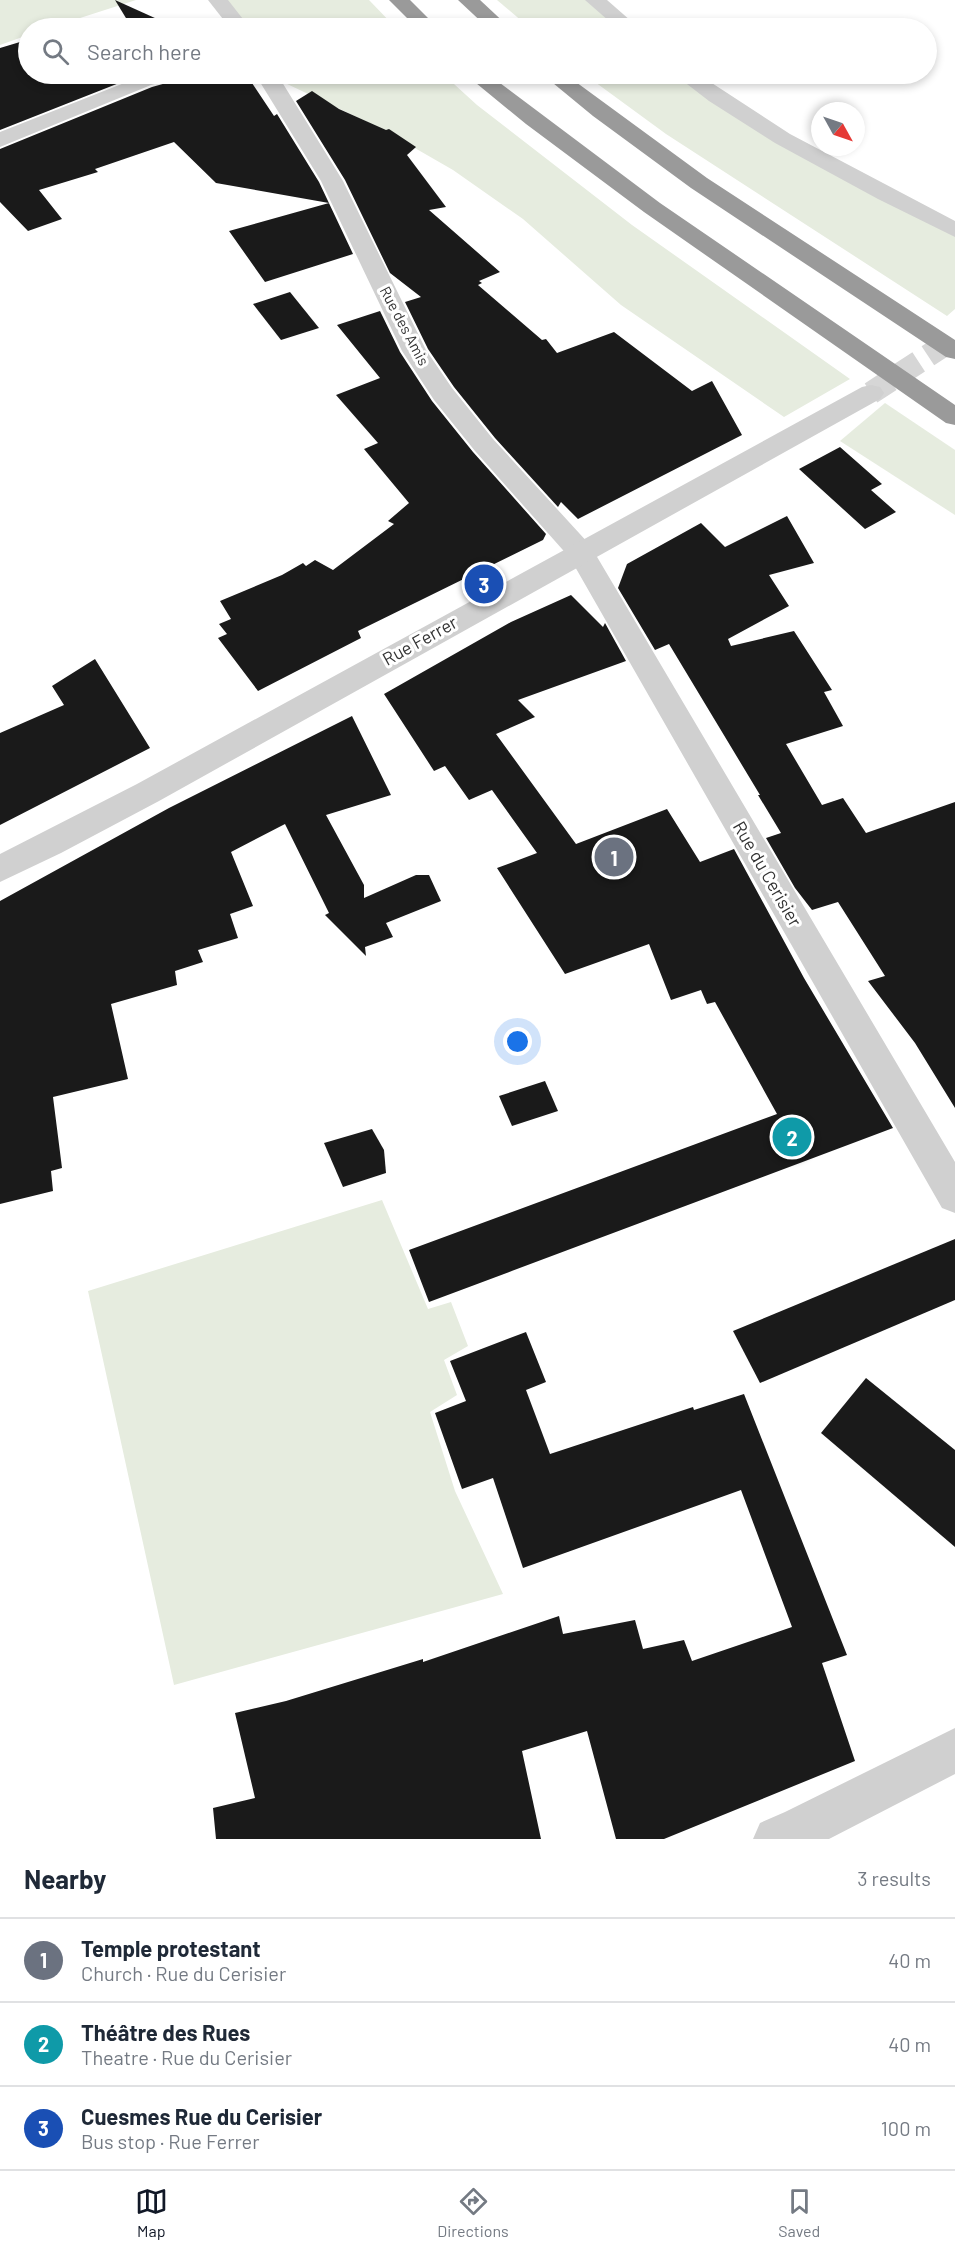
<!DOCTYPE html>
<meta charset="utf-8">
<style>
:root{--surface:#fff;--page:#f2f2f3;--text:#1f2937;--muted:#747a83;--line:#e0e1e3;--accent:#111827}
body{margin:0;font-family:Barlow,sans-serif;background:var(--page);color:var(--text)}
.compass{position:absolute;left:811px;top:102px;width:54px;height:54px;border-radius:50%;background:var(--surface);box-shadow:0 3px 9px #0003;rotate:130deg}
.you{position:absolute;left:518px;top:1042px;width:21px;height:21px;margin:-15px;border:4px solid #fff;border-radius:50%;background:#1a73e8;box-shadow:0 0 0 9px #1a73e833}
.badge{display:grid;place-items:center;width:39px;height:39px;border-radius:50%;background:var(--accent);color:#fff;font-size:20px;font-weight:700}
.pin{position:absolute;translate:-50% -50%;border:3px solid #fff;box-shadow:0 2px 6px #0006}
.list{margin:0;padding:0;list-style:none}
h2{display:flex;justify-content:space-between;align-items:center;height:78px;margin:0;padding:0 24px;font-size:26px}
h2 small{font-size:20px;font-weight:400;color:var(--muted)}
.list li{display:grid;grid-template-columns:39px 1fr auto;gap:18px;align-items:center;box-sizing:border-box;height:84px;padding:0 24px;border-top:2px solid var(--line)}
.list b{display:block;font-size:22px;white-space:nowrap}
.list p{margin:0;font-size:20px;white-space:nowrap;color:var(--muted)}
.list em{font-size:20px;font-style:normal;color:var(--muted)}
.icon{flex:none;width:33px;height:33px;fill:none;stroke:currentColor;stroke-width:2;stroke-linecap:round;stroke-linejoin:round}
.map{position:relative;flex:none;width:955px;height:1839px;overflow:hidden}
.search{position:absolute;background:var(--surface);box-shadow:0 3px 9px #0003;left:18px;right:18px;top:18px;height:66px;display:flex;align-items:center;gap:15px;box-sizing:border-box;padding:0 21px;border-radius:33px;color:var(--muted);font-size:22px}
.sheet{height:330px;background:var(--surface)}
nav{display:flex;justify-content:space-around;align-items:center;box-sizing:border-box;height:84px;border-top:2px solid var(--line);background:var(--surface);font-size:16px;color:var(--muted)}
nav a{display:grid;justify-items:center;gap:3px}
nav .on{color:var(--accent)}
.map>svg:first-child{display:block}
.green{fill:#e6ecdf}
.building{fill:#1a1a1a}
.lines{fill:none;stroke-linecap:round;stroke-linejoin:round}
.tertiary-tunnel{stroke:#d6d6d6;stroke-width:23;stroke-dasharray:23 11;stroke-linecap:butt}
.minor{fill:#d0d0d0;fill-rule:evenodd}
.tertiary{fill:#d0d0d0;fill-rule:evenodd}
.motorway{fill:#9a9a9a;fill-rule:evenodd}
.labels{text-anchor:middle;stroke-width:6;stroke-linejoin:round;paint-order:stroke}
.far-street-label{font-size:15px;fill:#333;stroke:#fff}
.street-label{font-size:18px;fill:#333;stroke:#fff}
</style>
<div class="map">
<svg width="955" height="1839" viewBox="0 0 955 1839">
<rect width="100%" height="100%" fill="#fff"/>
<g class="green">
<polygon points="0,0 136,0 49,28 28,28 28,35 0,45"/>
<polygon points="218,0 369,0 396,28 240,28"/>
<polygon points="497,0 595,0 629,28 530,28"/>
<polygon points="266,74 443,74 477,105 632,225 850,379 784,417 621,305 523,219 453,170 380,128"/>
<polygon points="584,74 685,74 754,122 955,230 955,309 947,316 666,134"/>
<polygon points="885,403 955,450 955,515 840,441"/>
<polygon points="382,1200 428,1309 451,1302 468,1346 444,1360 457,1395 430,1412 455,1491 503,1594 174,1685 88,1291"/>
</g>
<g class="building">
<polygon points="115,0 177,28 132,28"/>
<polygon points="20,42 28,50 28,74 142,74 0,130 0,48"/>
<polygon points="182,74 246,74 274,116 277,114 319,182 353,254 265,282 229,231 329,203 216,183 174,142 95,169 98,172 39,190 62,219 28,231 0,202 0,149 152,87 177,80"/>
<polygon points="312,91 339,109 386,130 389,129 416,147 407,155 446,207 429,210 500,272 479,281 482,283 478,285 542,340 546,339 557,353 614,332 692,391 712,381 742,435 578,519 561,502 558,507 495,438 454,387 428,349 405,302 421,297 390,273 345,180 296,101"/>
<polygon points="290,292 319,328 281,340 253,304"/>
<polygon points="380,311 400,352 432,401 473,452 546,534 543,540 358,631 361,638 258,691 218,638 227,634 219,624 231,619 220,601 282,575 303,563 306,566 315,560 333,570 394,524 388,521 409,503 364,449 378,443 336,395 380,378 337,325"/>
<polygon points="840,447 882,484 871,490 896,512 865,529 799,469"/>
<polygon points="787,516 814,563 769,575 789,606 728,639 731,646 794,631 832,690 824,692 843,726 786,744 822,805 843,798 866,833 955,802 955,1108 915,1043 868,981 885,976 838,902 812,910 795,888 766,838 781,833 758,795 760,795 669,644 655,650 618,588 627,564 701,523 725,547"/>
<polygon points="571,595 603,627 605,623 626,661 518,700 535,717 496,734 576,844 667,809 700,862 734,849 804,978 893,1128 429,1302 409,1250 777,1114 715,1002 707,1004 701,990 671,1000 649,944 565,974 497,868 537,853 492,790 469,800 445,766 434,771 384,694 511,622"/>
<polygon points="95,659 150,748 0,825 0,733 64,705 52,686"/>
<polygon points="352,716 391,795 326,815 364,885 364,898 416,875 429,875 441,901 386,923 393,937 365,947 366,956 325,915 329,913 285,824 231,852 253,906 230,914 238,938 198,950 203,962 175,971 177,985 111,1004 128,1079 53,1097 62,1168 51,1171 53,1191 0,1204 0,901 169,808"/>
<polygon points="545,1081 558,1111 512,1126 499,1096"/>
<polygon points="372,1129 384,1150 386,1173 343,1187 324,1143"/>
<polygon points="955,1239 955,1300 760,1383 733,1331"/>
<polygon points="526,1332 546,1382 526,1390 550,1454 693,1407 694,1410 744,1394 847,1655 822,1663 855,1761 664,1839 616,1839 587,1731 522,1751 541,1839 216,1839 213,1808 255,1798 235,1713 286,1701 423,1659 423,1662 559,1616 563,1634 635,1620 643,1649 684,1640 692,1661 792,1627 741,1490 523,1568 493,1478 462,1489 435,1413 466,1401 450,1361"/>
<polygon points="866,1378 955,1450 955,1547 821,1433"/>
</g>
<g class="lines">
<polyline class="tertiary-tunnel" points="871,393 955,338"/>
<g class="minor">
<polygon points="208,0 228,0 250,28 230,28"/>
<polygon points="585,0 607,0 639,28 617,28"/>
<polygon points="147,74 180,74 176,78 151,85 0,147 0,132"/>
<polygon points="255,74 277,74 343,181 426,350 452,388 493,439 590,545 955,1162 955,1213 942,1208 570,558 475,451 434,400 402,351 321,181"/>
<polygon points="674,74 698,74 790,134 955,221 955,237 878,199 775,143 709,101"/>
<polygon points="955,1728 955,1774 829,1839 753,1839 760,1823 785,1812"/>
</g>
<polygon class="tertiary" points="871,385 880,387 884,393 880,399 159,801 61,853 0,882 0,854 137,784 862,387"/>
<g class="motorway">
<polygon points="389,0 410,0 438,28 417,28"/>
<polygon points="458,0 480,0 510,28 488,28"/>
<polygon points="465,74 488,74 660,203 955,405 955,425 946,423 644,212 526,124"/>
<polygon points="542,74 565,74 707,178 955,340 955,359 946,357 691,188 593,116"/>
</g>
</g>
<g class="labels">
<g class="far-street-label">
<text transform="translate(404 326) rotate(62)" y="5">Rue des Amis</text>
</g>
<g class="street-label">
<text transform="translate(420 641) rotate(-29)" y="6">Rue Ferrer</text>
<text transform="translate(767 874) rotate(60)" y="6">Rue du Cerisier</text>
</g>
</g>
</svg>
<svg class="compass" viewBox="-18 -18 36 36"><path d="M0-13l5 13h-10z" fill="#e53935"/><path d="M0 13l5-13h-10z" fill="#747a83"/></svg>
<div class="you"></div>
<div class="pin badge" style="left:614px;top:857px;background:#6b7280">1</div>
<div class="pin badge" style="left:792px;top:1137px;background:#0f9aa8">2</div>
<div class="pin badge" style="left:484px;top:584px;background:#1a4fb4">3</div>
<div class="search"><svg class="icon" aria-label="search" viewBox="0 0 24 24"><circle cx="10" cy="10" r="6"/><path d="M15 15l6 6"/></svg>Search here</div>
</div>
<section class="sheet">
<h2>Nearby<small>3 results</small></h2>
<ul class="list">
<li><span class="badge" style="background:#6b7280">1</span><div><b>Temple protestant</b><p>Church · Rue du Cerisier</p></div><em>40 m</em></li>
<li><span class="badge" style="background:#0f9aa8">2</span><div><b>Théâtre des Rues</b><p>Theatre · Rue du Cerisier</p></div><em>40 m</em></li>
<li><span class="badge" style="background:#1a4fb4">3</span><div><b>Cuesmes Rue du Cerisier</b><p>Bus stop · Rue Ferrer</p></div><em>100 m</em></li>
</ul>
</section>
<nav>
<a class="on"><svg class="icon" aria-label="map" viewBox="0 0 24 24"><path d="M3 6l6-2 6 2 6-2v14l-6 2-6-2-6 2zM9 4v14M15 6v14"/></svg>Map</a>
<a><svg class="icon" aria-label="directions" viewBox="0 0 24 24"><path d="M12 3l9 9-9 9-9-9zM9 14v-3h6M13 9l2 2-2 2"/></svg>Directions</a>
<a><svg class="icon" aria-label="saved" viewBox="0 0 24 24"><path d="M7 4h10v16l-5-4-5 4z"/></svg>Saved</a>
</nav>
